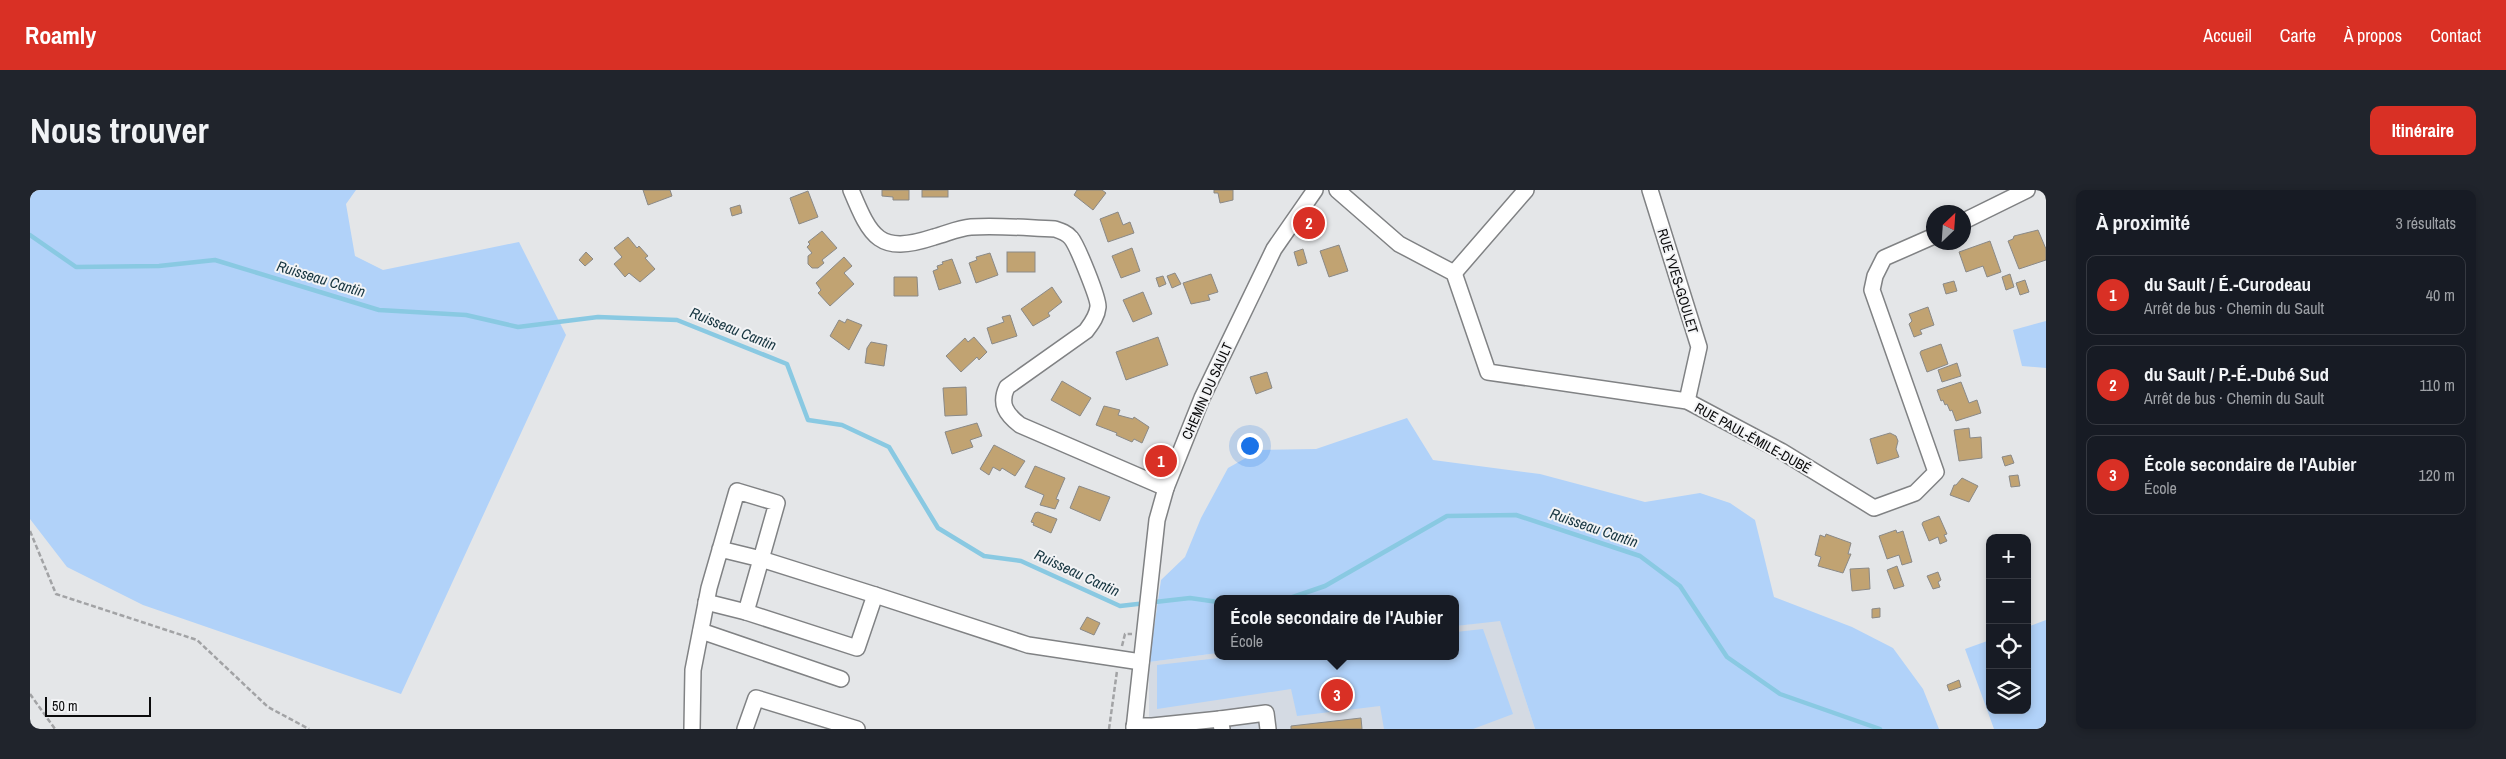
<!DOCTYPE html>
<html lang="fr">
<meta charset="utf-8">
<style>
:root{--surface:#171b24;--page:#20242c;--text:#f1f3f6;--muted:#9ea1a6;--line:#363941;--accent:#d93025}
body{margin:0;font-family:"Archivo Narrow",sans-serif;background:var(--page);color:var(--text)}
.controls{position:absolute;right:15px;bottom:15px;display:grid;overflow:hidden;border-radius:10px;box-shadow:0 2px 8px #0003}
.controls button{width:45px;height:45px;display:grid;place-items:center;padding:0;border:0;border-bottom:1px solid var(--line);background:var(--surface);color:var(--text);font:25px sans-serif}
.compass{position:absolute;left:1896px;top:15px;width:45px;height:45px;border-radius:50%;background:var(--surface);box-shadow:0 2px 8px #0003;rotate:25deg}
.scale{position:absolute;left:15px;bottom:12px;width:106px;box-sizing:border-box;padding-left:5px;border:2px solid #0b0b0c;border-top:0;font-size:14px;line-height:18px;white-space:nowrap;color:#0b0b0c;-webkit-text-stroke:4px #f2f3f5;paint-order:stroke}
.you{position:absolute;left:1219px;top:255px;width:18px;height:18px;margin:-12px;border:4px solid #fff;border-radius:50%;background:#1a73e8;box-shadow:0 0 0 8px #1a73e833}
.badge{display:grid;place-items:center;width:32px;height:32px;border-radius:50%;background:var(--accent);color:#fff;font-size:16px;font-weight:700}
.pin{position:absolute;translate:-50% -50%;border:2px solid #fff;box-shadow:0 1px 5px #0006}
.popup{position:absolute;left:1184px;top:405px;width:245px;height:65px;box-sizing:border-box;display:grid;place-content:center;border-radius:10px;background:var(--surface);filter:drop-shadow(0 1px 4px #0005);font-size:16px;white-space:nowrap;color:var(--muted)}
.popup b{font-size:19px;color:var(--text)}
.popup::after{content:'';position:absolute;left:50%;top:100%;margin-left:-10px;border:10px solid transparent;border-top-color:var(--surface)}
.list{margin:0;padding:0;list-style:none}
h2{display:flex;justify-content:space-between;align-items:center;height:65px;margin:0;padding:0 20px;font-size:21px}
h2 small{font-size:16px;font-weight:400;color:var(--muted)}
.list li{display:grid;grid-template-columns:32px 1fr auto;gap:15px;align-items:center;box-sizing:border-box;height:80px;margin:0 10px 10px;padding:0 10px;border:1px solid var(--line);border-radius:10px}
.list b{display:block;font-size:19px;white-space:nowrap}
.list p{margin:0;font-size:16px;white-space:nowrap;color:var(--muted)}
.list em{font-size:16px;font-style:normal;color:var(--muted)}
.icon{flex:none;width:28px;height:28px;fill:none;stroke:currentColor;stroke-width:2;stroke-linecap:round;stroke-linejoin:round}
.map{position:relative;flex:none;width:2016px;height:539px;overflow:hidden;border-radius:10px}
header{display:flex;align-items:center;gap:30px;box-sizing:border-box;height:70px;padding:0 25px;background:var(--accent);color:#fff}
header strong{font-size:24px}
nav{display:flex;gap:28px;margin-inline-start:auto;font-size:18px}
.intro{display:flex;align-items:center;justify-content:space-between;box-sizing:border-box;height:120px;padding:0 30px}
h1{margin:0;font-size:35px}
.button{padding:12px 22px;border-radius:10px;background:var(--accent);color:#fff;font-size:18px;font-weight:700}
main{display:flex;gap:30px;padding:0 30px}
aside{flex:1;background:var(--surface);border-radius:10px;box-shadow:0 2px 8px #0003}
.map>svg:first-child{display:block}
.built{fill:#d4dae3}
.green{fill:#b1d2f9}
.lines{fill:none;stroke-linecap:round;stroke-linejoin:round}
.stream{stroke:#89c9e2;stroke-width:4.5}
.building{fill:#c1a372;stroke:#8a8987}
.minor-casing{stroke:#808284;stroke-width:18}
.path{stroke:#a2a3a5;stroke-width:2.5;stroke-dasharray:5 2.5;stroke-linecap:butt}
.minor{stroke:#fff;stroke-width:15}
.labels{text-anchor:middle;stroke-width:4;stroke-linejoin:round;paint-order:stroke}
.street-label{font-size:14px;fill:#0b0b0c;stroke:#f2f3f5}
.water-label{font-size:15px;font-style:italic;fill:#15343f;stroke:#f2f3f5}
</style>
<header>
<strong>Roamly</strong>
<nav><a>Accueil</a><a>Carte</a><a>À propos</a><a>Contact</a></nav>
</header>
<div class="intro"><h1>Nous trouver</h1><a class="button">Itinéraire</a></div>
<main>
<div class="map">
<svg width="2016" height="539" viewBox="0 0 2016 539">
<rect width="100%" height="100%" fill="#e4e6e8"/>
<polygon class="built" points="1470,430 1505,539 1119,539 1119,472 1188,463 1188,466 1426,466 1426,436"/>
<g class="green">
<polygon points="0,0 326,0 316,14 325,66 353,80 489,52 536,145 371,504 113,415 37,377 0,329"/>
<polygon points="2016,131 2016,178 1992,176 1983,140"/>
<polygon points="1377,228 1403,270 1510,284 1615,312 1670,303 1700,313 1725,330 1744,407 1822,437 1863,458 1893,499 1909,539 1505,539 1470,431 1426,436 1426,409 1188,409 1188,463 1119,472 1131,390 1155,367 1171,328 1198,278 1230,260 1286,259"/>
<polygon points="2016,430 2016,539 1964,539 1935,459 1960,450 1960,520 1997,520 1997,437"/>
<polygon points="1453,439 1483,524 1443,539 1354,539 1350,516 1267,526 1261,499 1127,519 1127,475 1207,466 1426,466 1426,442"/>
</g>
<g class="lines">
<g class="stream">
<polyline points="0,45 46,77 129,76 185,70 349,120 436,125 488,137 568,127 647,130 757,174 778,230 812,235 859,257 908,338 954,366 991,371 1090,416 1160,408 1188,412"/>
<polyline points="1257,409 1295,396 1417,326 1486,325 1610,366 1650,396 1697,467 1750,504 1850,539"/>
</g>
</g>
<g class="building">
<polygon points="613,0 640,0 642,6 618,15"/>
<polygon points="852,0 879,0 879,10 863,10 863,7 852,6"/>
<rect x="892" y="0" width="26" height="7"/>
<polygon points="1047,0 1072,0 1076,3 1063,20 1044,5"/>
<polygon points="1184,0 1203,0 1203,10 1190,13 1188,3 1184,3"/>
<polygon points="778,1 788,27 769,34 760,8"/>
<polygon points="710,15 712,23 702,26 700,18"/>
<polygon points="1088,22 1093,35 1100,32 1104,43 1078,52 1070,29"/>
<polygon points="2008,40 2016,59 2016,70 1989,79 1978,51 1983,49 1984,46"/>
<polygon points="792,41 807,58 792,70 794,73 788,78 782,78 778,74 778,66 782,63 777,57 780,54 778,52"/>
<polygon points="598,47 607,58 609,56 618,66 615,68 625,79 610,92 599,83 595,87 584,74 592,67 584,58"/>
<polygon points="1960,51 1971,82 1957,87 1953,76 1936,82 1929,62"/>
<polygon points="1309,55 1318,81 1299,87 1290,61"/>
<polygon points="1102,58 1110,81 1091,88 1082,66"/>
<polygon points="1273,59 1277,73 1268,76 1264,62"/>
<polygon points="556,62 563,69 555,76 549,70"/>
<rect x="977" y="62" width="28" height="20"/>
<polygon points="960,63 968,85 946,93 939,73 947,70 946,67"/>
<polygon points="814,67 822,76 814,83 824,94 800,116 788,103 791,100 786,93"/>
<polygon points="922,69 931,93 909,100 903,81 908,79 907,76 913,74 912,72"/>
<polygon points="1145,83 1151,94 1142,98 1137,86"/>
<polygon points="1181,84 1188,102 1178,105 1180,110 1161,114 1153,93"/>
<polygon points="1980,84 1984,97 1976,100 1972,87"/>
<polygon points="1133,86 1136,94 1129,97 1126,88"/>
<polygon points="864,87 887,87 888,106 864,106"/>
<polygon points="1995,90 1999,102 1990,105 1986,93"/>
<polygon points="1924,91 1927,101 1916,104 1913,94"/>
<polygon points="1022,97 1032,112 1018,123 1020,126 1003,136 991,119"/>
<polygon points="1113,102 1122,124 1103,132 1093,110"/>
<polygon points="1898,117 1904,135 1890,140 1892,144 1884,147 1879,134 1882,131 1879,124"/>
<polygon points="980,125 987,146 962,154 957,138 974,132 972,127"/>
<polygon points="817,129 832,135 819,160 800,146 809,130 815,133"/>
<polygon points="944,147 957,162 949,170 947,167 931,182 916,166 935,148 938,152"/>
<polygon points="1128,147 1138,175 1096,190 1086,162"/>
<polygon points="841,152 857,155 854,176 835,173 837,158"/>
<polygon points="1911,154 1918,174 1897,182 1890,163 1891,161"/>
<polygon points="1927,173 1931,186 1912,192 1908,180"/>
<polygon points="1237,182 1242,198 1226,204 1220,187"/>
<polygon points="1032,191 1061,208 1050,226 1021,210"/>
<polygon points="1931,192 1939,213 1947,210 1951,223 1926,231 1922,220 1920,221 1917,214 1915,215 1913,210 1911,211 1907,200"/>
<polygon points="936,197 937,225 915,226 913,198"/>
<polygon points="1074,216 1090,220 1088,225 1103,229 1104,227 1119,237 1112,253 1104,249 1102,252 1086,245 1087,243 1066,235"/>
<polygon points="947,233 952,246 940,250 943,257 922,264 915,242"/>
<polygon points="1939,238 1940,248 1951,247 1952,268 1929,271 1924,240"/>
<polygon points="1860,243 1866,246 1868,251 1866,259 1869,267 1847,274 1840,249"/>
<polygon points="964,255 995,271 985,286 972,278 970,281 963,277 959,285 950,279"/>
<polygon points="1981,265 1984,273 1975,276 1972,267"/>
<polygon points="1005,276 1035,288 1026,309 1029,310 1025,319 1010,315 1014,305 995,297"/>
<polygon points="1988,285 1990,296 1981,297 1979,286"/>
<polygon points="1932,288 1948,296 1939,312 1920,305 1924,295 1926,295"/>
<polygon points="1049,296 1080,307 1070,331 1040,318"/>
<polygon points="1008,322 1027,329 1021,343 1003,335 1004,333 1001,332 1005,323"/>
<polygon points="1909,326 1917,344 1914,345 1917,351 1910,354 1908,347 1899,351 1892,334 1893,332"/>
<polygon points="1866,340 1867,343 1873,341 1882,372 1872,375 1869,365 1857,369 1849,346"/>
<polygon points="1796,344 1821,353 1818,364 1821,364 1813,383 1788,376 1791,367 1785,365 1790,345 1795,347"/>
<polygon points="1867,376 1874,396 1864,399 1857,380"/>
<polygon points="1839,378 1840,399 1822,401 1820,379"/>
<polygon points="1908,382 1911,390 1908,392 1910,397 1903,399 1897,386"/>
<polygon points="1850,418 1850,427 1842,428 1842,419"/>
<polygon points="1057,427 1070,433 1064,445 1050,439"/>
<polygon points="1929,490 1931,497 1919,501 1917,495"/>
<polygon points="1331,528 1332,539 1261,539 1261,536"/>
</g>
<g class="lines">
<g class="minor-casing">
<g id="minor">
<path d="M821 0C841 48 849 65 904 47 916 44 928 38 941 37 968 35 997 38 1025 39 1031 41 1037 43 1041 48 1047 55 1069 109 1068 117 1067 127 1061 134 1056 141L977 197C969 214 976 224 990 235L1136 298"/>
<polyline points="1307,0 1369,54 1424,83 1458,182 1657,211 1751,261 1844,318 1885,303 1906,282 1842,100 1845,86 1854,68 1904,46"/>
<polyline points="1620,0 1669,157 1657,211"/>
<polyline points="1934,31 1997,0"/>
<polyline points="1424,83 1496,0"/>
<polyline points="845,405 998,455 1111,472"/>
<polyline points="676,412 716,422"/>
<polyline points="671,441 811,489"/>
<polyline points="1190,529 1236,523 1238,539"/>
<polyline points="1104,536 1122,536 1190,529 1192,539"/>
<polyline points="662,539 663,480 679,398 707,301 747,313 716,422 827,458 845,405 731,369 690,359"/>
<polyline points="715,539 726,508 827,539"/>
<polyline points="1104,539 1127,330 1136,298 1172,208 1244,59 1285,0"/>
</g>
</g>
<g class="path">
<polyline points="0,341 26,404 167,450 238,517 279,539"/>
<polyline points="1092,456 1095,444 1102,444"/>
<polyline points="0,504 25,539"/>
<polyline points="1079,539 1087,481"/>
</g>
<use href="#minor" class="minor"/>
</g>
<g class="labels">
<g class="street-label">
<text transform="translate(1648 91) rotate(73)" y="5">RUE YVES-GOULET</text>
<text transform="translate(1177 201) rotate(-66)" y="5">CHEMIN DU SAULT</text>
<text transform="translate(1723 248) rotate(29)" y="5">RUE PAUL-ÉMILE-DUBÉ</text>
</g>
<g class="water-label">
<text transform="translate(291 89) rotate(17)" y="5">Ruisseau Cantin</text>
<text transform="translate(703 139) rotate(22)" y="5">Ruisseau Cantin</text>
<text transform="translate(1564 338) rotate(19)" y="5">Ruisseau Cantin</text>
<text transform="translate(1047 383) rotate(25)" y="5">Ruisseau Cantin</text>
</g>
</g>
</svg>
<div class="controls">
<button>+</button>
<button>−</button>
<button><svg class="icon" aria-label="locate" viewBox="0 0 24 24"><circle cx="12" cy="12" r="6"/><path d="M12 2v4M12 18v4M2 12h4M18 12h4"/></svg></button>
<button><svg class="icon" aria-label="layers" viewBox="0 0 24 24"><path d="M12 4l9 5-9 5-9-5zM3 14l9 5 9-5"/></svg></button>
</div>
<svg class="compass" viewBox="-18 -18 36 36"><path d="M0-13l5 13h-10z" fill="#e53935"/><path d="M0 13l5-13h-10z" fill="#9ea1a6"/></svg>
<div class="scale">50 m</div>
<div class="you"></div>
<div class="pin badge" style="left:1131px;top:271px">1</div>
<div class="pin badge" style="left:1279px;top:33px">2</div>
<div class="pin badge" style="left:1307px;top:505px">3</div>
<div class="popup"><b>École secondaire de l'Aubier</b>École</div>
</div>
<aside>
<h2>À proximité<small>3 résultats</small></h2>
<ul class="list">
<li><span class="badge">1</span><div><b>du Sault / É.-Curodeau</b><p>Arrêt de bus · Chemin du Sault</p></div><em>40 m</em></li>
<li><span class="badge">2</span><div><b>du Sault / P.-É.-Dubé Sud</b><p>Arrêt de bus · Chemin du Sault</p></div><em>110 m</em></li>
<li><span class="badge">3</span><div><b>École secondaire de l'Aubier</b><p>École</p></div><em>120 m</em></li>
</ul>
</aside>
</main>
